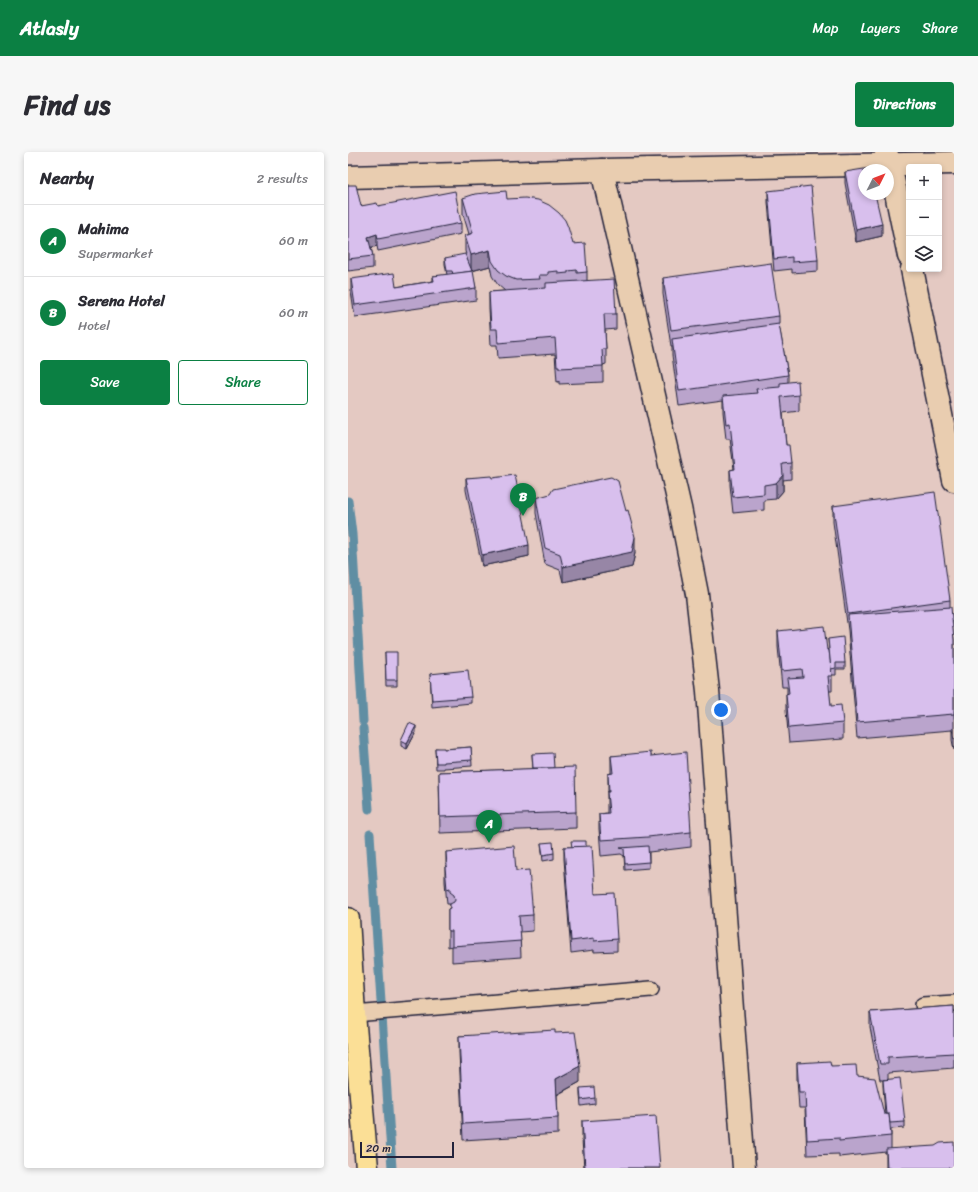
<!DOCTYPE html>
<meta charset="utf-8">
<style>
:root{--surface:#fff;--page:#f7f7f7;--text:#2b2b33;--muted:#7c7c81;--line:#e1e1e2;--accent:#0b8043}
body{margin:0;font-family:Sriracha,sans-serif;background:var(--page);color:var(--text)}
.controls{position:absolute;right:12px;top:12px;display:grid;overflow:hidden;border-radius:4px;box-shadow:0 2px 6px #0003}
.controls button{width:36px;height:36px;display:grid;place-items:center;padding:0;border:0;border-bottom:1px solid var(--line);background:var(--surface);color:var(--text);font:20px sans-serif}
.compass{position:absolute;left:510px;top:12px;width:36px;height:36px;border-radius:50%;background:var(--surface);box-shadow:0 2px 6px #0003;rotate:48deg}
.scale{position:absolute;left:12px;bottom:10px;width:94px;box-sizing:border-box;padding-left:4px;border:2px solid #22223b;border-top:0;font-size:11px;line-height:14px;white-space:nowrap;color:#22223b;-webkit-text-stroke:3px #e9cdb0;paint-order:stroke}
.you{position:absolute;left:373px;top:558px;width:14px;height:14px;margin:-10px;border:3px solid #fff;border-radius:50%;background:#1a73e8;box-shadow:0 0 0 6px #1a73e833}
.badge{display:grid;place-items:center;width:26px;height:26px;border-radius:50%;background:var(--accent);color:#fff;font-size:13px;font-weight:700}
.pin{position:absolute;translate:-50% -33px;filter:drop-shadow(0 1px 2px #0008)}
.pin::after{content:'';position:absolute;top:21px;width:14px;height:12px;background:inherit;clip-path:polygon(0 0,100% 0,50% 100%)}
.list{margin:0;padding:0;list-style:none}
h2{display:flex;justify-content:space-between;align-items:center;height:52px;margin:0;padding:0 16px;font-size:17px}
h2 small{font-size:13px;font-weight:400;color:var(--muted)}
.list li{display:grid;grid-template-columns:26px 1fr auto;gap:12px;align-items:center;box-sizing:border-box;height:72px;padding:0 16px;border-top:1px solid var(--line)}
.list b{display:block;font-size:15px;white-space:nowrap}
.list p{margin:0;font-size:13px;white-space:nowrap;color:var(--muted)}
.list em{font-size:13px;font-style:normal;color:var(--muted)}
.actions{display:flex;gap:8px;padding:12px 16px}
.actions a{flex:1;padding:9px 0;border:1px solid var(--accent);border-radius:4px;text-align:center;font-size:14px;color:var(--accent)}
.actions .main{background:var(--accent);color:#fff}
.icon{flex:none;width:22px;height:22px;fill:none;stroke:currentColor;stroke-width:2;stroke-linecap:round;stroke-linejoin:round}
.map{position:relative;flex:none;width:606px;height:1016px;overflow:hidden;border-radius:4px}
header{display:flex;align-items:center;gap:24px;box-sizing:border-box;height:56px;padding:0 20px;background:var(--accent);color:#fff}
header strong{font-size:19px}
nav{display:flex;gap:22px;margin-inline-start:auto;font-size:14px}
.intro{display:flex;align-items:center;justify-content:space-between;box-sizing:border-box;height:96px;padding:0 24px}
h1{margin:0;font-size:28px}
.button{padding:10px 18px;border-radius:4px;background:var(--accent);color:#fff;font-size:14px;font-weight:700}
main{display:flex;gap:24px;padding:0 24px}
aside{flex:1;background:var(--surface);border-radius:4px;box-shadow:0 2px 6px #0003}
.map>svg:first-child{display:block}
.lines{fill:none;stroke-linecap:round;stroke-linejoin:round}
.stream{stroke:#608ea3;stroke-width:9}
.lane-casing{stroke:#22223b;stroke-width:18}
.street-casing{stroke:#22223b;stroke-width:25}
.primary-casing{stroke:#22223b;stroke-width:25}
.lane{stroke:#e9cdb0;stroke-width:15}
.street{stroke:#e9cdb0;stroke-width:22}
.primary{stroke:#fbdf96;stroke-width:22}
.wall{fill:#baa4cc;stroke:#22223b}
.shaded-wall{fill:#9786a6;stroke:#22223b}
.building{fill:#d8bfed;stroke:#22223b}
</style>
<header>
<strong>Atlasly</strong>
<nav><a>Map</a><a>Layers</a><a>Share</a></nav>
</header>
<div class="intro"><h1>Find us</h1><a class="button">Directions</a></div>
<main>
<aside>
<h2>Nearby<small>2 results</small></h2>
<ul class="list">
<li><span class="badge">A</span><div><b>Mahima</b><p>Supermarket</p></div><em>60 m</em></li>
<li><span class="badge">B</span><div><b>Serena Hotel</b><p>Hotel</p></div><em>60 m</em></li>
</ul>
<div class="actions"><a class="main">Save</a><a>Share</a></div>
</aside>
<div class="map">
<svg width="606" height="1016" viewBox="0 0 606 1016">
<rect width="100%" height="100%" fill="#e4c9c2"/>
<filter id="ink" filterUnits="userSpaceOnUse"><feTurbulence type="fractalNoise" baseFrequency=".025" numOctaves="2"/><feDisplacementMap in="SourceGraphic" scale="8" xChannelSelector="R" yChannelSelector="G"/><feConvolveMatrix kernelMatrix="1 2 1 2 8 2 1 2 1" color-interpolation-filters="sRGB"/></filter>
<g filter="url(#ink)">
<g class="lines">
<g class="stream">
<polyline points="0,349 4,382 15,569"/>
<polyline points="15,576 21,657"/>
<polyline points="22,682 44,1016"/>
</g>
<g class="lane-casing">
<g id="lane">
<polyline points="575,853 606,851"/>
<polyline points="6,862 303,837"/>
</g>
</g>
<g class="street-casing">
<g id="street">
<polyline points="538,0 542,12 561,104"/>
<polyline points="254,18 332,356 349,442 360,539 396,1016"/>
<polyline points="0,25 254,18 606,11"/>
<polyline points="564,117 606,328"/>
</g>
</g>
<g class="primary-casing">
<polyline id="primary" points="0,767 6,862 19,1016"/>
</g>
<use href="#lane" class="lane"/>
<use href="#street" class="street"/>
<use href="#primary" class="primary"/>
</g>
<g class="wall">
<polygon points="497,20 534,84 508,90 497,31"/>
<polygon points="0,33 13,54 30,54 113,71 113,82 30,99 29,94 23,96 25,104 25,116 0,119"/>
<polygon points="420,39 470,108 470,119 444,121 444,117 426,119 420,50"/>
<polygon points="115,46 159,47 225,92 239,120 239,129 268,162 268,177 257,178 258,197 258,212 255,213 255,230 211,232 211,229 209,230 207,202 150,206 149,193 143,193 141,156 141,140 157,139 150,133 144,124 142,114 124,119 128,136 128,148 7,165 3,139 3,127 48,135 85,129 85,124 99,123 97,112 97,106 120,110 117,99 117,84 121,82 115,62"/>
<polygon points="315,126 431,164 431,173 440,223 440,230 451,243 451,259 435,261 438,293 443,311 443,327 435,328 435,339 428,347 416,348 416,358 385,361 382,333 382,318 386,317 382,287 378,287 375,260 375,248 331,254 324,203 324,194 323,194 315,142"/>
<polygon points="118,326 144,326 181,404 134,414 118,338"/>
<polygon points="188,346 287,401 284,415 215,430 212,418 197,412 188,361"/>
<polygon points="485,354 602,448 602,455 606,488 606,598 604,588 604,578 509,586 500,478 485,370"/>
<polygon points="430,479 481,498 480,487 497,511 497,517 488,517 488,523 484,523 484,539 481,539 483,554 495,571 495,587 441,591 438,558 438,542 439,542 439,535 434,535 430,495"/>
<polygon points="37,500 49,528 49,534 38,534"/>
<polygon points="82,522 123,545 123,551 84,555"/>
<polygon points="68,580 59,597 53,594 53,588"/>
<polygon points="123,595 124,614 96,616 96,617 88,617 87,596 96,597"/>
<polygon points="184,602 206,616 228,660 228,676 92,681 91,620 185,617"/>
<polygon points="263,604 303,604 343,680 343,695 301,700 301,716 277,718 276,704 273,702 253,704 251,677 251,662 259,661 259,640 260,640 260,622 263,621"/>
<polygon points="193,691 206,701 206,707 195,709"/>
<polygon points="216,695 238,695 247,742 269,787 269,799 246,800 246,798 223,801 216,707"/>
<polygon points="98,700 168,719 185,763 185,779 172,780 173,805 104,810 104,794 100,795 100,757 102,756 102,752 99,752 97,730 97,715 98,715"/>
<polygon points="606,854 606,916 540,921 540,927 557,970 557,976 543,977 543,997 606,1016 538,1016 538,1000 491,1005 491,1002 459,1003 457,956 451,956 449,927 449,911 483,914 509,924 536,962 537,962 535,934 535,928 540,928 532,928 522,875 522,860"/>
<polygon points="207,881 232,930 209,943 210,966 210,982 115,988 111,900 111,884"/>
<polygon points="232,936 247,946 247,952 233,954 232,943"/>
<polygon points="234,969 312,1016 236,1016 234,988"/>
</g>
<g class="shaded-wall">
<polygon points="534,72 534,84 508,90 508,78"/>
<polygon points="29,82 29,94 20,96 20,85"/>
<polygon points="142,98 142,114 123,119 123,103"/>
<polygon points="435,323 435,339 428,347 428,331"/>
<polygon points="287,385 287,401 284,415 215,430 215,415"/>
<polygon points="181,393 181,404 134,414 134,403"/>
<polygon points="68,574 68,580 59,597 59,591"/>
<polygon points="232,914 232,930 208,943 208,927"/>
</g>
<g class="building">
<polygon points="522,16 522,18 516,18 516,42 527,42 534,72 508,78 497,20"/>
<polygon points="0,33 8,33 13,54 29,51 30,54 107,39 113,71 30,87 29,82 20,85 25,104 0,107"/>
<polygon points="463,34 470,108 444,110 444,105 426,107 420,39"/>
<polygon points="158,39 159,47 177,46 190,48 201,53 211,61 217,68 220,75 225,92 237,91 239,120 229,121 229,118 220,119 220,121 210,122 210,119 200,120 200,123 191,123 192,127 168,128 158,124 150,118 144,109 142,98 123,103 117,84 125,81 115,46 127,42"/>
<polygon points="117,102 124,119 105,122 104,119 99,119 97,106"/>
<polygon points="423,111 431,164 323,178 315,126"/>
<polygon points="125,119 128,136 7,153 3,127 46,121 48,135 86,129 85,124"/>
<polygon points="266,127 268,162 256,162 258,197 254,197 255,214 211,216 211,214 209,214 207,186 150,191 149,177 143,177 141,140 198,136 198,131"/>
<polygon points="431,172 440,223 331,239 324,187"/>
<polygon points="450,229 451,243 433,245 438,293 441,293 443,311 434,312 435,323 428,331 416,333 416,342 385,345 382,318 387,317 382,271 378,272 375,244 409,241 408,237 432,235 432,231"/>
<polygon points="167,323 181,393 134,403 118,326 143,324 144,326"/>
<polygon points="263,325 270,329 278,359 280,358 287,385 284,400 215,415 212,402 197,396 188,346 202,342 205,337"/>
<polygon points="587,340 602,448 500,462 485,354"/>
<polygon points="603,455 606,488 606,562 509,570 500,463"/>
<polygon points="476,474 479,498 481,498 484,524 480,524 483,554 493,553 495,571 441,576 438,542 441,541 439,526 455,525 454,517 434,519 430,479"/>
<polygon points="495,485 497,511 488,511 488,516 483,517 480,487"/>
<polygon points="37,500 49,500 49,528 38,528"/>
<polygon points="120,518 123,545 84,548 82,522"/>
<polygon points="61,571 68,574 59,591 53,588"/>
<polygon points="606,576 606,587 604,577"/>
<polygon points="123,595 124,608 96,610 96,611 88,611 87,596 96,596 96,597"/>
<polygon points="303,600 303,604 338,600 343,680 300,685 253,688 251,662 261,661 259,640 261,640 260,622 265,621 263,604"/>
<polygon points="205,601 206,616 185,616 184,602"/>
<polygon points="227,615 228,660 92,665 91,620"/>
<polygon points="223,689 238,689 238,695 224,695"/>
<polygon points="205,690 206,701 195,703 193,691"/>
<polygon points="166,694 168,719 181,718 185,763 171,764 173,789 104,794 104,779 100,779 100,757 102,756 102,752 106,750 107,747 106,743 102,740 102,736 99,737 97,715 99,714 98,700"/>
<polygon points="244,694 247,742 266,741 269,787 246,789 246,786 223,789 216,695"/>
<polygon points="300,694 301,710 277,712 276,697 272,696"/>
<polygon points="606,854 606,901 540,905 540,912 532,912 522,860"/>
<polygon points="207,878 207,881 227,880 232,914 208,927 210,966 115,972 111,884"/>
<polygon points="482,909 483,914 508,913 509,924 527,926 536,962 541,962 543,984 491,989 491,986 459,988 457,940 451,940 449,911"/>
<polygon points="552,926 557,970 542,971 541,962 538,962 535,928"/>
<polygon points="246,935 247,946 233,948 232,936"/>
<polygon points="308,964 312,1016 237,1016 234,969"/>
<polygon points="606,990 606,1016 539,1016 538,997 587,994 592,991"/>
</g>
</g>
</svg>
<div class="controls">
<button>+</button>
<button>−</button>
<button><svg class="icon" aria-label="layers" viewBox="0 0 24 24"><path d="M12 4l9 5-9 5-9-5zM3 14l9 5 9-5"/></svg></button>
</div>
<svg class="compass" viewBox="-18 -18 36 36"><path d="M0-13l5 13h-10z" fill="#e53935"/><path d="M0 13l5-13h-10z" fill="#7c7c81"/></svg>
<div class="scale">20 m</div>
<div class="you"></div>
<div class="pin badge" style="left:141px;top:691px">A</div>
<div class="pin badge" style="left:175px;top:364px">B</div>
</div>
</main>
